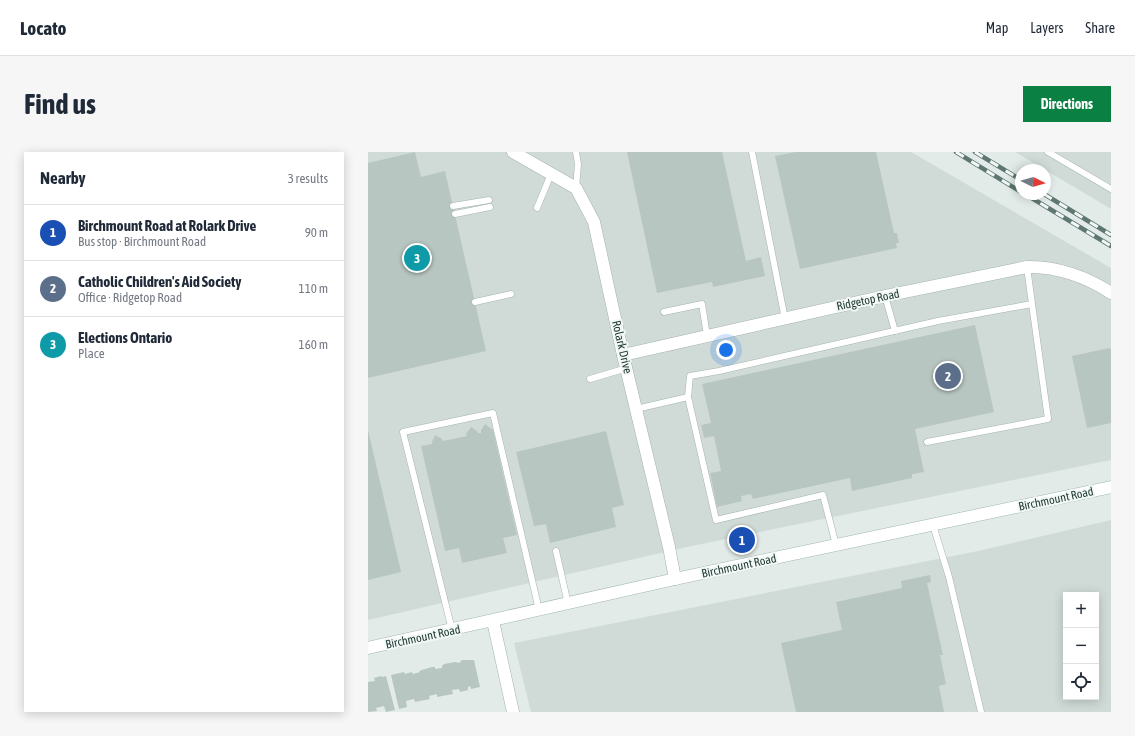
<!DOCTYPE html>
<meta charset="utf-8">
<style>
:root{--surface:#fff;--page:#f6f6f7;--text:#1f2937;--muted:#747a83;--line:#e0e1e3;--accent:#0b8043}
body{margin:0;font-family:"Asap Condensed",sans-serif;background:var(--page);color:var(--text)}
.controls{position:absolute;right:12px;bottom:12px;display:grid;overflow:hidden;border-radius:0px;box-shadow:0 2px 10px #0003}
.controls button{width:36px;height:36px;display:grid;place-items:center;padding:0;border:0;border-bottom:1px solid var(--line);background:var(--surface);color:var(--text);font:20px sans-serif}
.compass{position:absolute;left:647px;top:12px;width:36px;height:36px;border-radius:50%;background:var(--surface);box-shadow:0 2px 10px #0003;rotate:95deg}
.you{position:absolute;left:358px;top:198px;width:14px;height:14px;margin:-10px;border:3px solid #fff;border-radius:50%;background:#1a73e8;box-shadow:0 0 0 6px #1a73e833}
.badge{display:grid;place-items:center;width:26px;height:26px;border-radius:50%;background:var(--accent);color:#fff;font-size:13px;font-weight:700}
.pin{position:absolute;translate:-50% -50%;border:2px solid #fff;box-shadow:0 1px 4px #0006}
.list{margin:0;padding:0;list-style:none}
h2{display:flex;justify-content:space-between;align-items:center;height:52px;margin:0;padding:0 16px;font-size:17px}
h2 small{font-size:13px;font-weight:400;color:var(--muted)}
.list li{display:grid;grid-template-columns:26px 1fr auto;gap:12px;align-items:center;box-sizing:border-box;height:56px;padding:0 16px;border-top:1px solid var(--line)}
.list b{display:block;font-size:15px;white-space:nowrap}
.list p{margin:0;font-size:13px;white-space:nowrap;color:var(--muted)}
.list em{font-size:13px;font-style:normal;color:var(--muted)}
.icon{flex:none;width:22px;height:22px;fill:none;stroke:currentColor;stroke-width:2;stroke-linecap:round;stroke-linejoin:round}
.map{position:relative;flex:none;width:743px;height:560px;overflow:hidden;border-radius:0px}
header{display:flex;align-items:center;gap:24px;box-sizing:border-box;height:56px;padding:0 20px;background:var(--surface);border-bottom:1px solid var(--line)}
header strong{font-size:19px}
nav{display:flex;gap:22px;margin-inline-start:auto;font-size:14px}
.intro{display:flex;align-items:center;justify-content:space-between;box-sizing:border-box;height:96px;padding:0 24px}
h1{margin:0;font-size:28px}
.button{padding:10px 18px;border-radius:0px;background:var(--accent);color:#fff;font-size:14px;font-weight:700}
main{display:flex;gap:24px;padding:0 24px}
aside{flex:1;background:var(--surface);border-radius:0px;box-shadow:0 2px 10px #0003}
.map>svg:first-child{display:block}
.built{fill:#d0dbd7;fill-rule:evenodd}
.building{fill:#b8c6c1}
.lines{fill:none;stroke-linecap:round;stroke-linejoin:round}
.service-casing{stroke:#a5b3af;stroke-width:7}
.minor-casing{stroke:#a5b3af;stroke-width:13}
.secondary-casing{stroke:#a1b6b0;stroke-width:13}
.service{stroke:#fff;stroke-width:6}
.minor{stroke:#fff;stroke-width:12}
.secondary{stroke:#fff;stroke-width:12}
.rail-casing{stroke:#5e7772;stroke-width:4.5}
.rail{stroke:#f2f8f6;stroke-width:3;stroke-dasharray:9;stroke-linecap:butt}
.labels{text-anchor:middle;stroke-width:4;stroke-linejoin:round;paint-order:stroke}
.street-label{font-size:12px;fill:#233b36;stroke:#f2f8f6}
</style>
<header>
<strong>Locato</strong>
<nav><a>Map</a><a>Layers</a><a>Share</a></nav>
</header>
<div class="intro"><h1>Find us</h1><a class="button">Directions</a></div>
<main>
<aside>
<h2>Nearby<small>3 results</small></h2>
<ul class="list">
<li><span class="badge" style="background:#1a4fb4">1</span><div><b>Birchmount Road at Rolark Drive</b><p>Bus stop · Birchmount Road</p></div><em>90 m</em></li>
<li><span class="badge" style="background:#5c6f8a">2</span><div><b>Catholic Children's Aid Society</b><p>Office · Ridgetop Road</p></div><em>110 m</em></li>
<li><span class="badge" style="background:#0f9aa8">3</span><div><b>Elections Ontario</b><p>Place</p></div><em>160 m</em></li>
</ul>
</aside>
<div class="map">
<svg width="743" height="560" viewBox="0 0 743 560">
<rect width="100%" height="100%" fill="#e2ebe8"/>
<g class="built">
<polygon points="0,0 543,0 743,116 743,308 319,395 0,468"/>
<polygon points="647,0 743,0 743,57"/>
<path d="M743 368V560H163L146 491 610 399ZM698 443H728V545H698Z"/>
</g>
<g class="building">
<polygon points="47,0 53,25 77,19 118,199 0,226 0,11"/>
<polygon points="259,0 354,0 378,109 393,105 397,124 345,135 344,130 289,141"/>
<polygon points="428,0 508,0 526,81 529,81 531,91 528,91 529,96 432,117 407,4"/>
<polygon points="607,173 626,260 547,277 556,320 544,322 544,326 484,339 482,326 385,347 383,342 373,344 374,349 349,355 342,321 353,319 346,284 336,286 333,273 343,271 334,232"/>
<polygon points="741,196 743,197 743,271 719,276 704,204"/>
<polygon points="117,272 125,278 149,383 135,386 139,401 94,411 91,396 77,399 53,294 64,292 64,290 67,283 74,287 75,289 99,284 98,282 103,275 109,279 110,281 113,281 113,278"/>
<polygon points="0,278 33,420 0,428"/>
<polygon points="238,279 256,353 244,356 248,375 182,391 178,372 166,374 148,300"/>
<polygon points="562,423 563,430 559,431 575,503 572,503 578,532 571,534 576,560 428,560 413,491 474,478 468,450 534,436 533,429"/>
<polygon points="94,508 106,508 112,535 103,537 102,534 100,535 100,538 92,540 91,537 84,538 85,542 69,545 69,542 61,544 62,547 47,550 46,547 38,549 39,555 31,557 23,523 36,520 37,522 44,520 45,522 52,520 51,519 54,518 64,515 67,515 67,517 74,516 74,514 76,512 87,510 92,511 92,510"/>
<polygon points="13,524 14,525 18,524 27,558 18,560 16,554 8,556 9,559 0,560 0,530 7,529 6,526"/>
</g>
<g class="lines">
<g class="service-casing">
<g id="service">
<polyline points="208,0 210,12 208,36"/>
<polyline points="384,0 417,167"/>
<polyline points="680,0 743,37"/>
<polyline points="85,54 121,48"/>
<polyline points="169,56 183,22"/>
<polyline points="87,62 122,55"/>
<polyline points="517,144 527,179"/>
<polyline points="107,150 143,142"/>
<polyline points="296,160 334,152 339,184"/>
<polyline points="222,227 259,216"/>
<polyline points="320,245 322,224 351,219 570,169 664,152 659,115"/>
<polyline points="268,257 320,245 348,368 455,343 468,393"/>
<polyline points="559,290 680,267 664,152"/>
<polyline points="565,373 581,425 613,560"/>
<polyline points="188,399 200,452"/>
<polyline points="84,478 35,280 125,261 171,458"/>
</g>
</g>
<g class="minor-casing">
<g id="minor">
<polyline points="145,0 208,36 226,70 255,203 301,395 307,427"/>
<path d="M255 203 517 144 659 115C688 114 719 125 743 141"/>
<polyline points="125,469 145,560"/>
</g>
</g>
<g class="secondary-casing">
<polyline id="secondary" points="0,496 307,427 743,335"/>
</g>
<use href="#service" class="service"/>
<use href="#minor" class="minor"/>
<use href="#secondary" class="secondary"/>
<g class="rail-casing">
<g id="rail">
<polyline points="588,0 653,40"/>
<polyline points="607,0 653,28"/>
<polyline points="657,42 743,94"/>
<polyline points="676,42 743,83"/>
</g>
</g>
<use href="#rail" class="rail"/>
</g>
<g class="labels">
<g class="street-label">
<text transform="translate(500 148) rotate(-12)" y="4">Ridgetop Road</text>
<text transform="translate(254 195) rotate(77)" y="4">Rolark Drive</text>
<text transform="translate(688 347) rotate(-12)" y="4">Birchmount Road</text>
<text transform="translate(371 414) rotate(-12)" y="4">Birchmount Road</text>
<text transform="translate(55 485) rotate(-12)" y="4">Birchmount Road</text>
</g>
</g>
</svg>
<div class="controls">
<button>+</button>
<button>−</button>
<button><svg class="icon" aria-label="locate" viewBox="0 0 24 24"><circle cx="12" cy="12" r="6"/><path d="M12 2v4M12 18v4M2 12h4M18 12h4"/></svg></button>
</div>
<svg class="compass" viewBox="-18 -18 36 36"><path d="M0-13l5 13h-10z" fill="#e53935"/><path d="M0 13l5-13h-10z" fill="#747a83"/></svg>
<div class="you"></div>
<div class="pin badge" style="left:374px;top:388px;background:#1a4fb4">1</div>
<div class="pin badge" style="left:580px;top:224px;background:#5c6f8a">2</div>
<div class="pin badge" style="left:49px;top:106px;background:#0f9aa8">3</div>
</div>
</main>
